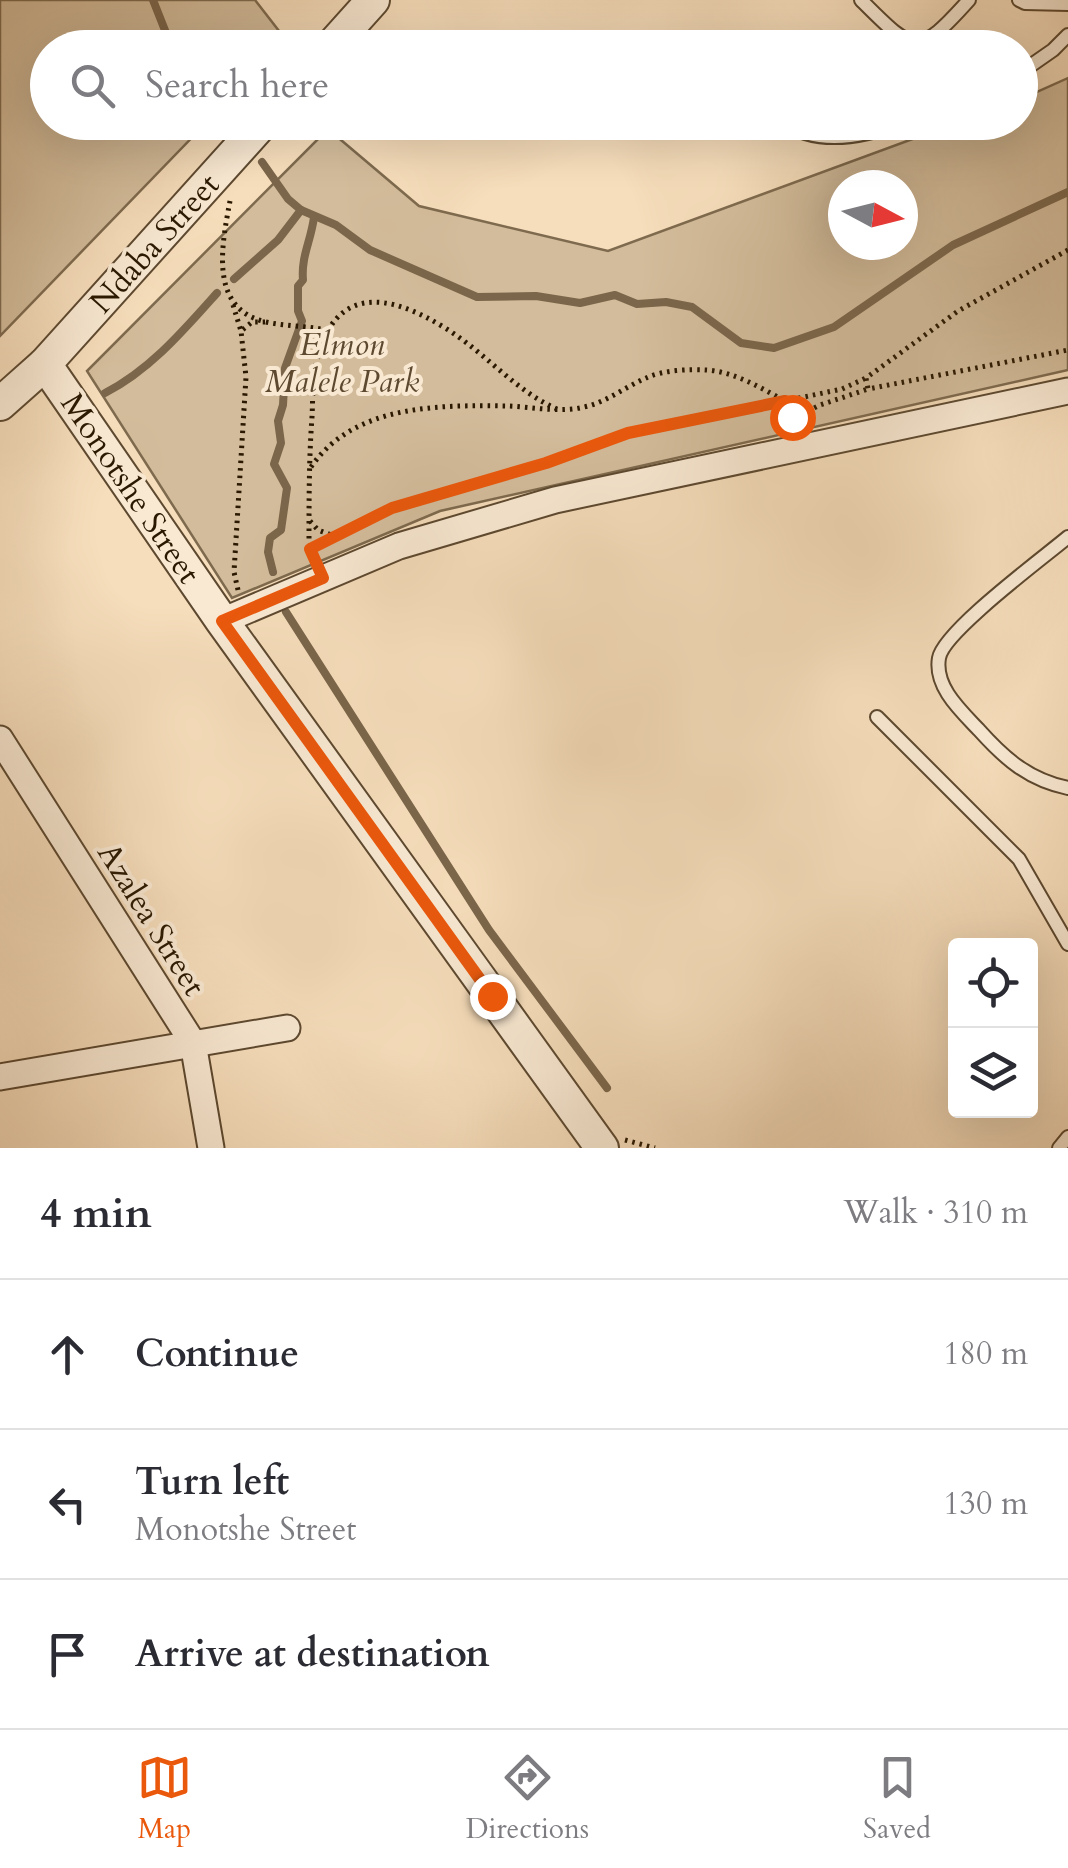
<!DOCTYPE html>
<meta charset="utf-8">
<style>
:root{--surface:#fff;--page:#f2f2f3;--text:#2b2b33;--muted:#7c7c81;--line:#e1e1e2;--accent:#ea580c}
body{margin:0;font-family:Cardo,serif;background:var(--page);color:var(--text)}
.controls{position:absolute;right:30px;bottom:30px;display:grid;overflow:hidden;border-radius:10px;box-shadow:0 10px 40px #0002}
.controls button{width:90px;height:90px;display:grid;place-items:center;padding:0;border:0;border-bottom:2px solid var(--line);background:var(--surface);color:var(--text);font:50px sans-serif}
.compass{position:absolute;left:828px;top:170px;width:90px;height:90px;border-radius:50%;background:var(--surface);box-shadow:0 10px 40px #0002;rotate:97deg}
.stop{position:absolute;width:30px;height:30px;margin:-22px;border:8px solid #ea580c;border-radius:50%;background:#fff}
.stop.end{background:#ea580c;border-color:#fff;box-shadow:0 2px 10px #0008}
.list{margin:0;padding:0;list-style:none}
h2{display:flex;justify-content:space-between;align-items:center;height:130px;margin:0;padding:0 40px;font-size:42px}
h2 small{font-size:32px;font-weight:400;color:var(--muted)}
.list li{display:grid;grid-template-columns:65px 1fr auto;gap:30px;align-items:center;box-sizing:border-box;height:150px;padding:0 40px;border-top:2px solid var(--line)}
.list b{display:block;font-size:38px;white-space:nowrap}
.list p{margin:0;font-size:32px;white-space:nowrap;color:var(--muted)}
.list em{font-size:32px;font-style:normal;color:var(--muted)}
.icon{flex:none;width:55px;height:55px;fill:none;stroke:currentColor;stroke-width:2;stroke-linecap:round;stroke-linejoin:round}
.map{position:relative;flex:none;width:1068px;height:1148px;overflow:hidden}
.search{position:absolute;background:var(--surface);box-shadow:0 10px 40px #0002;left:30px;right:30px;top:30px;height:110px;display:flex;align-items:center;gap:25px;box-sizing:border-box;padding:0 35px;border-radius:55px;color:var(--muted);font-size:38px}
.sheet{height:580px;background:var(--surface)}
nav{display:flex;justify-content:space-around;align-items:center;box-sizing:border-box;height:140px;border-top:2px solid var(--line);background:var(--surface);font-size:28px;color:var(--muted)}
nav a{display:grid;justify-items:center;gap:5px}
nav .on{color:var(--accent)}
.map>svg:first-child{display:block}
.green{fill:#d3bc9b;stroke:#7e6a4e;stroke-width:2.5;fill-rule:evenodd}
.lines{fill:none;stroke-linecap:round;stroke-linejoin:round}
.stream{stroke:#7b664b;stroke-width:8}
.service-casing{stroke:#5d4930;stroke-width:16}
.minor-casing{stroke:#5d4930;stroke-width:29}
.tertiary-casing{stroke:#5d4930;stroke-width:36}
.path{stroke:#2a1801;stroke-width:5;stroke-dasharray:2.5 5;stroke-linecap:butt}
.service{stroke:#f9e9d3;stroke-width:12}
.minor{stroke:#f9e9d3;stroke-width:25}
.tertiary{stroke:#f9e9d3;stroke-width:32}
.route{stroke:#ea580c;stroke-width:12}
.labels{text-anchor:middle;stroke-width:8;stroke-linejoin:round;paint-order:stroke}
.street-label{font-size:32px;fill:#2a1801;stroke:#f9e9d3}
.park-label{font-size:32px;font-style:italic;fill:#5d492f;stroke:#f9e9d3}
</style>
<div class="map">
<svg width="1068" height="1148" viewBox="0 0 1068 1148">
<rect width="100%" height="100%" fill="#f6ddbb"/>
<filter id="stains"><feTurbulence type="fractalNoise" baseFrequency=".002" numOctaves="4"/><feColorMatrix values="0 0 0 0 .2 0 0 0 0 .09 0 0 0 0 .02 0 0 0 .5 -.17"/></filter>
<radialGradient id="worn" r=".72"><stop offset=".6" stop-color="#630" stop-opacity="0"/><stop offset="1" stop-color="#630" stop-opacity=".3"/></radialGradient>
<g class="green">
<polygon points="0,0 255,0 286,40 279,48 48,48 48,122 206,123 0,336"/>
<path d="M1068 78V370L440 511 232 598 87 371 328 129 419 206 608 251 956 123 1020 122 1021 99ZM843 185H903V245H843Z"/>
</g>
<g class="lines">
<g class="stream">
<polyline points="153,0 172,48"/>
<polyline points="262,162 288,199 301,210 336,225 370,250 477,297 536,296 580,303 615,295 637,304 666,302 692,307 741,343 774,348 834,327 953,245 1068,192"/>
<polyline points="234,279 278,240 301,210"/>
<path d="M105 393C150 370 184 330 217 293"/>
<path d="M273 572 268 552 270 538 281 530 287 488 274 464 281 443 278 421 283 405 285 368 302 321 298 311V286L303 280C301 256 311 241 314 217"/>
<polyline points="286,612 489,930 607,1088"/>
</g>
<g class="service-casing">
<g id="service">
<path d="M861 0C914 53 917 58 969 0"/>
<polyline points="1019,0 1025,3 1068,4"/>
<polyline points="667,40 685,48"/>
<polyline points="1020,73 1053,50 1068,35"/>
<path d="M782 122C819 147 865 137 903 122"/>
<path d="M1068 537C1043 558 943 632 939 658 934 687 961 711 979 730 1005 759 1029 780 1068 788"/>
<polyline points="877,717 1019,859 1068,944"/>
<polyline points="1059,1148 1068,1137"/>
</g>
</g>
<g class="minor-casing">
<g id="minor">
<polyline points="222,621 399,546 555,500 1068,391"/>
<polyline points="0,739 193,1043 211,1148"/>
<polyline points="0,1077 287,1028"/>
</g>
</g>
<g class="tertiary-casing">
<g id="tertiary">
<polyline points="330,48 373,0"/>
<polyline points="45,364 222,621 602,1148"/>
<polyline points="0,404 45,364 263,122"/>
</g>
</g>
<g class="path">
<path d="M230 201C222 244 208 309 266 322 284 326 303 326 321 329L327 333"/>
<polyline points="1068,250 958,311 866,378 868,389 1068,350"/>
<polyline points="233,305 241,331"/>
<polyline points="792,416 785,401 842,389 866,378"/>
<polyline points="774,428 820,405 868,389"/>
<path d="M311 467C354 404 439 405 508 406 532 407 560 413 584 407 607 402 625 387 646 378 663 370 689 369 707 370 735 372 761 388 785 401"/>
<polyline points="310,521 318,530 334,536"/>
<polyline points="310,549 392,509 545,463 628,433 782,402"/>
<path d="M315 560 309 540C309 499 309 458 312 417 313 399 312 380 316 363 334 284 389 293 445 328 485 352 515 391 557 409"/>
<polyline points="238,590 234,572 246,377 241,331 252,322 265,322"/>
<polyline points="625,1140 655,1148"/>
</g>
<use href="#service" class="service"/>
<use href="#minor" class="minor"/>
<use href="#tertiary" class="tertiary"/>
</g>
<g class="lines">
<polyline class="route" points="492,996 222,621 323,578 310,549 392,508 546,463 628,433 785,401 792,417"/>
</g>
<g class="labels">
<g class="street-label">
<text transform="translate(154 243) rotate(-48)" y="11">Ndaba Street</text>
<text transform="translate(131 488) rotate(56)" y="11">Monotshe Street</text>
<text transform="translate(152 919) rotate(58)" y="11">Azalea Street</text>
</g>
<g class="park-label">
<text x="342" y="355">Elmon<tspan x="342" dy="37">Malele Park</tspan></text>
</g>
</g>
<rect width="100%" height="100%" filter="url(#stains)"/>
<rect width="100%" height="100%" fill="url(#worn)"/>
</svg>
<div class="controls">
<button><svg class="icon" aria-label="locate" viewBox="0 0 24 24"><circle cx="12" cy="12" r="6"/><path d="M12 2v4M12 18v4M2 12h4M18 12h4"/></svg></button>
<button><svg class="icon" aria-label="layers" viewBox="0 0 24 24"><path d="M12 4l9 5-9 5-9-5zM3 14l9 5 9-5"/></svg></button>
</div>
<svg class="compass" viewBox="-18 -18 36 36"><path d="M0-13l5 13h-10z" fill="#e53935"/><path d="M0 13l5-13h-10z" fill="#7c7c81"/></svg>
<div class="stop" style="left:792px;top:417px"></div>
<div class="stop end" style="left:492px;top:996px"></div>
<div class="search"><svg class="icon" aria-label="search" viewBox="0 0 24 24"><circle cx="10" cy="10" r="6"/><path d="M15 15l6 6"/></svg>Search here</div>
</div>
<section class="sheet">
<h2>4 min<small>Walk · 310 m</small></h2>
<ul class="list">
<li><svg class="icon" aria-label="ahead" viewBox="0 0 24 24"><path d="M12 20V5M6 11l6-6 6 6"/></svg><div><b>Continue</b></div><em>180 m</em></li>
<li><svg class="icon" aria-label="left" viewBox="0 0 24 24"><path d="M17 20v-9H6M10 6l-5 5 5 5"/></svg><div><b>Turn left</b><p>Monotshe Street</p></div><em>130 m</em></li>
<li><svg class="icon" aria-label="arrive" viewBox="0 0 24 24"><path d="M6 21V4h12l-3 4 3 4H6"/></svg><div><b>Arrive at destination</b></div></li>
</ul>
</section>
<nav>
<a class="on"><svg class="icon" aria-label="map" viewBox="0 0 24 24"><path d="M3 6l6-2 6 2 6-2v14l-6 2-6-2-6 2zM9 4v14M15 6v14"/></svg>Map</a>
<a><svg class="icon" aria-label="directions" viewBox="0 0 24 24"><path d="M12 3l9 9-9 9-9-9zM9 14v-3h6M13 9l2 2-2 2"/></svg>Directions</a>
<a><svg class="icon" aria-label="saved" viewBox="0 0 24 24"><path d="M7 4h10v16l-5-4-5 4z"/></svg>Saved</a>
</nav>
